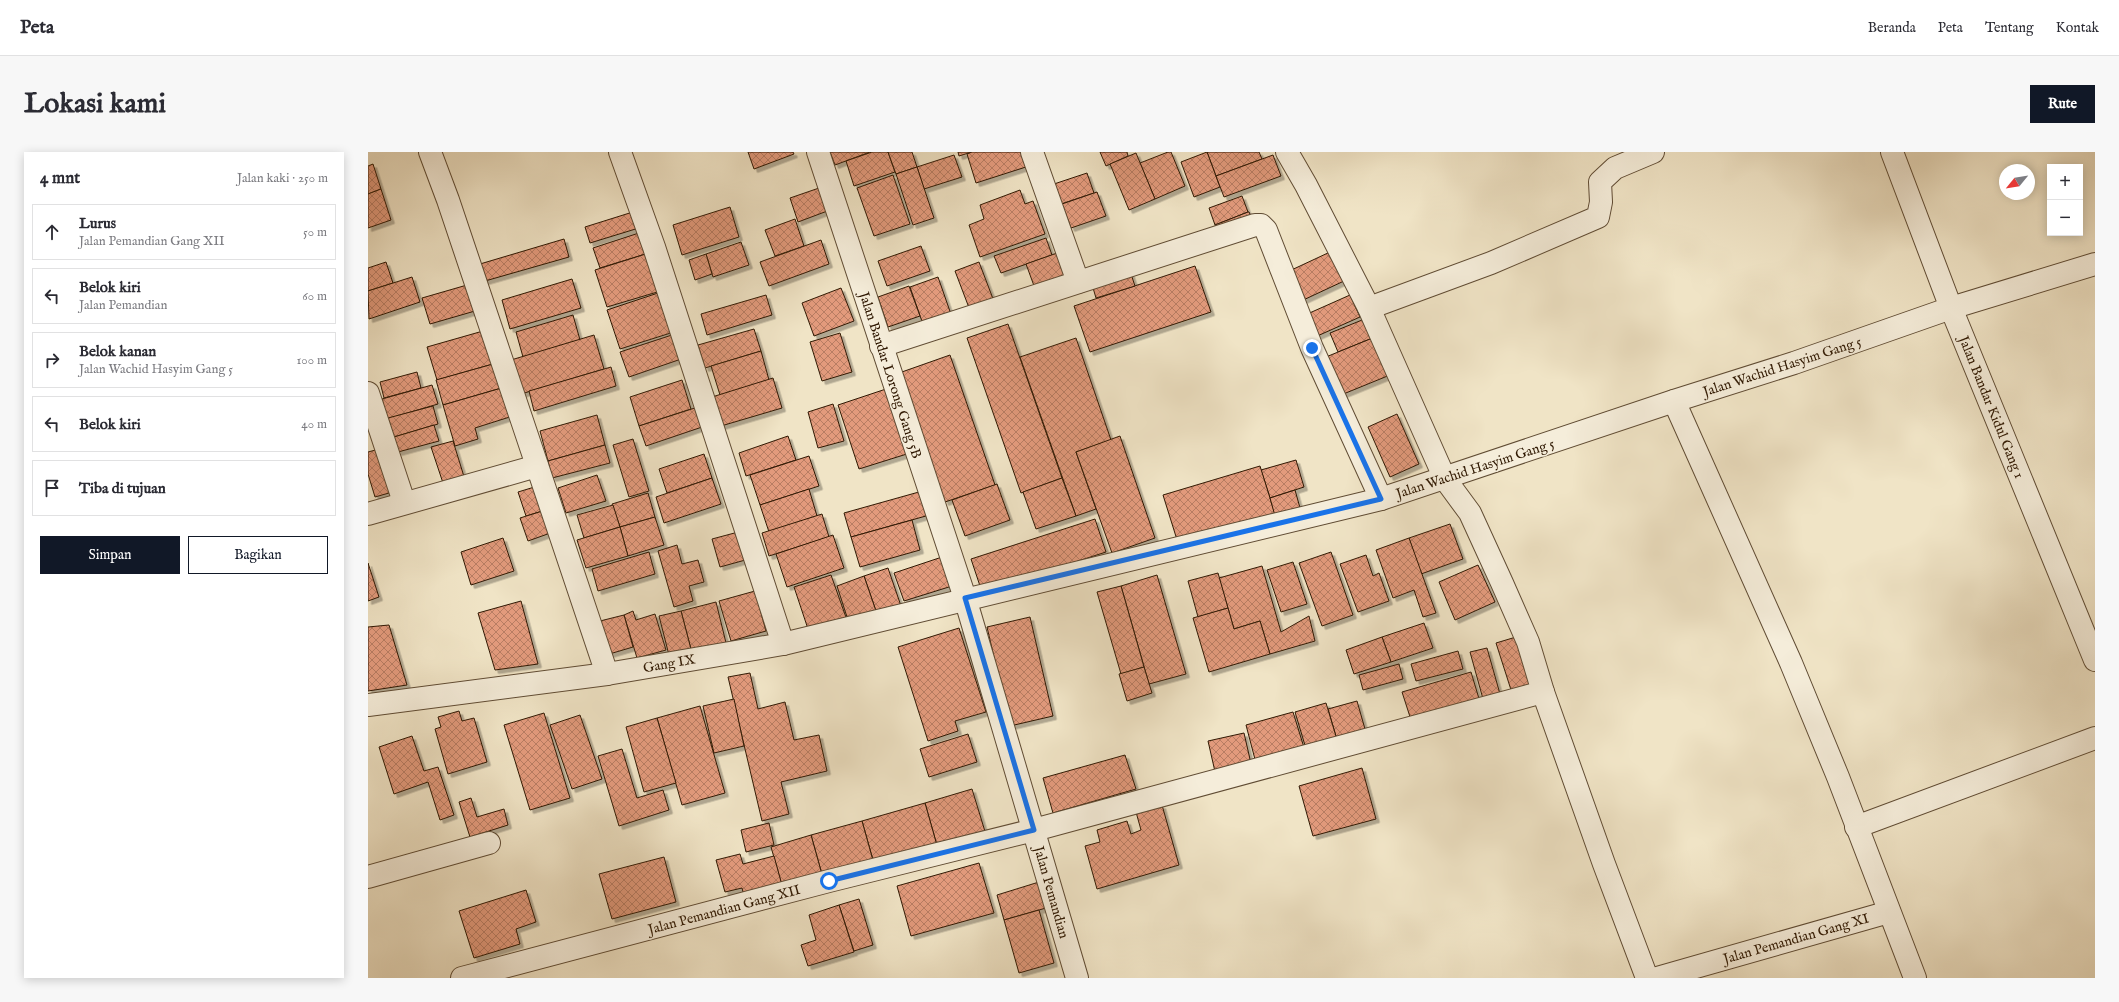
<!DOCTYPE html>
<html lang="id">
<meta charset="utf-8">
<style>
:root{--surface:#fff;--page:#f7f7f7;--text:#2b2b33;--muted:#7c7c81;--line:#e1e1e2;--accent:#111827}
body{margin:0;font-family:"IM FELL English",serif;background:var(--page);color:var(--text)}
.controls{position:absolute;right:12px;top:12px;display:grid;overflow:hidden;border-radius:0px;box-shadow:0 2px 10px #0003}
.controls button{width:36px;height:36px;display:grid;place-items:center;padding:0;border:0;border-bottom:1px solid var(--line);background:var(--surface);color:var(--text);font:20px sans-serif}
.compass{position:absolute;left:1631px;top:12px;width:36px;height:36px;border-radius:50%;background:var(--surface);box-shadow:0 2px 10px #0003;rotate:240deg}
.stop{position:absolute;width:12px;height:12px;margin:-9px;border:3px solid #1a73e8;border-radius:50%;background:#fff}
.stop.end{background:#1a73e8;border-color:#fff;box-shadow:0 1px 4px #0008}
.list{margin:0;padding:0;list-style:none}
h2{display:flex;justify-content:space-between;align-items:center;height:52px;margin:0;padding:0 16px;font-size:17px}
h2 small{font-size:13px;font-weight:400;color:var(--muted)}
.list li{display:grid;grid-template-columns:26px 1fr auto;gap:12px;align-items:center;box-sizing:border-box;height:56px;margin:0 8px 8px;padding:0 8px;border:1px solid var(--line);border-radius:0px}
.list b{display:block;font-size:15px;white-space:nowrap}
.list p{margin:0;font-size:13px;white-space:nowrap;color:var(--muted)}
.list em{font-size:13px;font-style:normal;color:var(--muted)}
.actions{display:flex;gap:8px;padding:12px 16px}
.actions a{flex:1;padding:9px 0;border:1px solid var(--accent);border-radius:0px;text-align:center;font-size:14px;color:var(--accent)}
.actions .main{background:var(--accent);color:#fff}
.icon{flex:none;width:22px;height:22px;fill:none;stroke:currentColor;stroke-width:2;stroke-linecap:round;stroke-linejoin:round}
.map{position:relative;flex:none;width:1727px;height:826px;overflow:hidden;border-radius:0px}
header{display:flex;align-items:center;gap:24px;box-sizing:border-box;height:56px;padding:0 20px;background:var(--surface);border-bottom:1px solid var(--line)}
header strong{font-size:19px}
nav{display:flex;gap:22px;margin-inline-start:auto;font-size:14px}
.intro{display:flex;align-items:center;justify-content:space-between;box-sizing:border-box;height:96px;padding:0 24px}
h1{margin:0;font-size:28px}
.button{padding:10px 18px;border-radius:0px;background:var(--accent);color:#fff;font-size:14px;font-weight:700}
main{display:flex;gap:24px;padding:0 24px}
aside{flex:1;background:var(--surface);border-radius:0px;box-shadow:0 2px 10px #0003}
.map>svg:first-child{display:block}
.building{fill:url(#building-cross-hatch);stroke:#301903;filter:url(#shadow)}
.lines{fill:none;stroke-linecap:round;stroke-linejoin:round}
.minor-casing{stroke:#604c34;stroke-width:24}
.minor{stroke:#f5edda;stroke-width:22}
.route{stroke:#1a73e8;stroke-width:5}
.labels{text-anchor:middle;stroke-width:3;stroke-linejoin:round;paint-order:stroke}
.street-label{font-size:14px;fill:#301903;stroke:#f5edda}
</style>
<header>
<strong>Peta</strong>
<nav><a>Beranda</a><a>Peta</a><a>Tentang</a><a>Kontak</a></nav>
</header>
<div class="intro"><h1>Lokasi kami</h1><a class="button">Rute</a></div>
<main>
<aside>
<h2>4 mnt<small>Jalan kaki · 250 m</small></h2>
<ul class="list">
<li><svg class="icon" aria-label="ahead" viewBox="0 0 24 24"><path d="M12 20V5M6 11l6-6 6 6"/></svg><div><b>Lurus</b><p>Jalan Pemandian Gang XII</p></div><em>50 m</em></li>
<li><svg class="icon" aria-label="left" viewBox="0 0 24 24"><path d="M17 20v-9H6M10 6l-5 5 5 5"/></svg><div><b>Belok kiri</b><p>Jalan Pemandian</p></div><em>60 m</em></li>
<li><svg class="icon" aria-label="right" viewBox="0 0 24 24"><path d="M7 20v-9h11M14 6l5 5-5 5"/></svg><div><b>Belok kanan</b><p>Jalan Wachid Hasyim Gang 5</p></div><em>100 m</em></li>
<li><svg class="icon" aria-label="left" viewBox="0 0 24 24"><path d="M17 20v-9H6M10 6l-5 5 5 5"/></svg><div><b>Belok kiri</b></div><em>40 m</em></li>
<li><svg class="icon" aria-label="arrive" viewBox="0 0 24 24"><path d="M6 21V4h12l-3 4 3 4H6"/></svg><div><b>Tiba di tujuan</b></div></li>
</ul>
<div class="actions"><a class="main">Simpan</a><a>Bagikan</a></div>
</aside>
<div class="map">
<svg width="1727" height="826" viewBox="0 0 1727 826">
<defs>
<pattern id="building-cross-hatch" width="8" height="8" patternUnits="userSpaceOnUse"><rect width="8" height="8" fill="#e29a7c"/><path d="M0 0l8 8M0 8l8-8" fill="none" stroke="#b87d63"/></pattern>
<filter id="shadow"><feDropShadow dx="3.5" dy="3.5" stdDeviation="0" flood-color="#0004"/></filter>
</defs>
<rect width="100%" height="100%" fill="#f0e4c6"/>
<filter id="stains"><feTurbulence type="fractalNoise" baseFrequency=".005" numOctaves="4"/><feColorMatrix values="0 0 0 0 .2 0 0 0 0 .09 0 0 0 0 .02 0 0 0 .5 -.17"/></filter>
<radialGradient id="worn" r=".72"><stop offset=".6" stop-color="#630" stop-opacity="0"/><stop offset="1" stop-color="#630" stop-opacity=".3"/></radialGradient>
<g class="building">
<polygon points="380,0 425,0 426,2 386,17"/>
<polygon points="462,0 502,0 467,13"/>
<polygon points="504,0 520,0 527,20 486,34 478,9"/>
<polygon points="520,0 544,0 549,15 528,22"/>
<polygon points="590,0 604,0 591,4"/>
<polygon points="604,0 657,0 661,14 608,31 599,2"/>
<polygon points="732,0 759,0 760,4 738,14"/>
<polygon points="800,0 803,0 817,34 787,47 772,11"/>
<polygon points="839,0 891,0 894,7 848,24"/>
<polygon points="839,0 852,35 826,45 813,10"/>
<polygon points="768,1 787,47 761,58 742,12"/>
<polygon points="586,3 594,25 556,37 549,15"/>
<polygon points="905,3 913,24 856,45 848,24"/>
<polygon points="5,12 13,37 0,42 0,14"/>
<polygon points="549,15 566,66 545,73 528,22"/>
<polygon points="719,21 726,41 690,53 683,33"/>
<polygon points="525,23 542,72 506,84 489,36"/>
<polygon points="454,35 462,58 430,70 422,46"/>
<polygon points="13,37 23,68 0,76 0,42"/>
<polygon points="652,38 657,52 665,49 677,82 612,105 601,73 616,67 612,53"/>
<polygon points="729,40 738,64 703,76 694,52"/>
<polygon points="874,44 880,60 847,73 841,56"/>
<polygon points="362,55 371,85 314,103 305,73"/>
<polygon points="268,59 274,75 222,91 217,75"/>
<polygon points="880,60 881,60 887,73 852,85 847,73"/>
<polygon points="427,67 436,94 407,104 397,78"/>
<polygon points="277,79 284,100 232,116 225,96"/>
<polygon points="678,86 684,103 633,121 626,104"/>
<polygon points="196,87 201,105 117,129 112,112"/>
<polygon points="453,88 461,112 401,134 392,110"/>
<polygon points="373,90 381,113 345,125 338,102"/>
<polygon points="553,94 562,119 519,134 510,109"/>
<polygon points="284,100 296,138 239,155 227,118"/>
<polygon points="692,100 702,130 669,142 658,112"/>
<polygon points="962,100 976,129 931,150 917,121"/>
<polygon points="338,102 344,122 327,128 321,108"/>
<polygon points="18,110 25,131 0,139 0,116"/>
<polygon points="611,110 627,152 603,161 587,119"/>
<polygon points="827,114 843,160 722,200 706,154"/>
<polygon points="761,116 767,134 728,146 723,129"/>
<polygon points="44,125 52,150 1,167 0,139"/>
<polygon points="570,125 585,168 557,178 542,135"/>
<polygon points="204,127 213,156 142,177 134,148"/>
<polygon points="99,133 107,159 62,172 54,146"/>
<polygon points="541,134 552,164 520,175 510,145"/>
<polygon points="473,136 486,169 446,184 434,151"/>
<polygon points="296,139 309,179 252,197 239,158"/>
<polygon points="398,143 404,163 339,183 333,162"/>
<polygon points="982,143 992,165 947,185 937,163"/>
<polygon points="205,163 212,188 155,205 148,180"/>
<polygon points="999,166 1007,185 970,200 962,181"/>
<polygon points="640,172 694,326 653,341 599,186"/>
<polygon points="386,177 393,199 337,216 330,193"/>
<polygon points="115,179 125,212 69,228 59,195"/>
<polygon points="310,181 319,205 261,225 252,200"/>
<polygon points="472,181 484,220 454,229 442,190"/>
<polygon points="226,183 236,217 153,242 143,208"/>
<polygon points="1007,185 1022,223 968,245 953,207"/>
<polygon points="708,186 743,288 708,300 728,357 708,364 652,205"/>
<polygon points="393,199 401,228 352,243 343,214"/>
<polygon points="582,203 627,333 577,350 531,221"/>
<polygon points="125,212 137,235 75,253 68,228"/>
<polygon points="243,215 248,234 166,259 161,239"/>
<polygon points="49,220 53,236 16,246 12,230"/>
<polygon points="405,226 414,256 353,274 344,245"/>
<polygon points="314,228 323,257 271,274 262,245"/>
<polygon points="64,233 70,252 19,267 14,247"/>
<polygon points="137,235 148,263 107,276 110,287 87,294 75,253"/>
<polygon points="521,236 542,301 491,317 470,253"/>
<polygon points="465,252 476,289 450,296 440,260"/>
<polygon points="65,254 70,272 26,285 20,266"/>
<polygon points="333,254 340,273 278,294 271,274"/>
<polygon points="1029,262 1051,312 1022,325 1000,275"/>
<polygon points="229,263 237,293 180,309 172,279"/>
<polygon points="66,273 71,289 30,300 26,285"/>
<polygon points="420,284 428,308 378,324 371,301"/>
<polygon points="752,284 787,386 744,401 708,300"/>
<polygon points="265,287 281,339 261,345 245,293"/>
<polygon points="85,289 98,331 77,337 63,295"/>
<polygon points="237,293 242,311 184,326 180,309"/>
<polygon points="15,296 28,339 7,345 0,322 0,300"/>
<polygon points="336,302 344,326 299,341 291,317"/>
<polygon points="441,304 451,334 392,353 382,323"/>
<polygon points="928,308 936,335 902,346 893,318"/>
<polygon points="892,314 907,362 810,391 795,343"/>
<polygon points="229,323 238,349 198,361 190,336"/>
<polygon points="344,326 353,352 296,371 288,345"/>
<polygon points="694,326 708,364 668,377 655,340"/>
<polygon points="629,332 642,368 597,384 584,348"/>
<polygon points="173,333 181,357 158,364 150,340"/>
<polygon points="441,337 449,364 401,380 392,353"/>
<polygon points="558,338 565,362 483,385 476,361"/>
<polygon points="927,338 934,363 909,371 902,346"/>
<polygon points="280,341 287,365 252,375 244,352"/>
<polygon points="245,353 252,375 216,386 209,363"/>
<polygon points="181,357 188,379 160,389 152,366"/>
<polygon points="454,362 461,385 401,404 394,381"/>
<polygon points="287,365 296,393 260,404 252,375"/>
<polygon points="727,367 738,400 614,440 603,407"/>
<polygon points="544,368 552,398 492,415 483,385"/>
<polygon points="1082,372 1095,407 1053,422 1041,386"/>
<polygon points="252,375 260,404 218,416 209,388"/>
<polygon points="374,379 381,407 352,415 344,387"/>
<polygon points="465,383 476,416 419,435 408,402"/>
<polygon points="135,386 146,419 103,433 93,400"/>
<polygon points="1041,386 1068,461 1055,465 1046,438 1025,446 1008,398"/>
<polygon points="309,393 314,412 330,408 336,430 321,434 325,449 306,455 290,399"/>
<polygon points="281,400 287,422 230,439 224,417"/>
<polygon points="963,400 985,463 954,474 931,411"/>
<polygon points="998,403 1005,424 1011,421 1021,449 990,460 972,412"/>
<polygon points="574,405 584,434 536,449 526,421"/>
<polygon points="925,410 939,452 913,460 899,418"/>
<polygon points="0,411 11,445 0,449"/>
<polygon points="1110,413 1127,450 1087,468 1071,430"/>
<polygon points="894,414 913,480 941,464 947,489 902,502 892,469 866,477 851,426"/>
<polygon points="520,416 533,454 509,462 496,424"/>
<polygon points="850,421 860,456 830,465 820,429"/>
<polygon points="463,423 480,471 442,483 426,435"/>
<polygon points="789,423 818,522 781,532 753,434"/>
<polygon points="496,424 508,459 480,468 469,434"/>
<polygon points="753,434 776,515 753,522 729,440"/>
<polygon points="387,439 398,479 363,489 351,449"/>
<polygon points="153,449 170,512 127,518 110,461"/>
<polygon points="348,450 359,495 324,501 313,459"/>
<polygon points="860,456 866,477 892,469 902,502 841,520 825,466"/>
<polygon points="265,459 268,468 287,462 298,498 269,506 256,463"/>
<polygon points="313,459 324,501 302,507 291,464"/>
<polygon points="256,463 265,495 238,503 228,470"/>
<polygon points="662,465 685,564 642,574 619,475"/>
<polygon points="1056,471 1065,496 1023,510 1014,485"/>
<polygon points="21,473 39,533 0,539 0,475"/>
<polygon points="591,476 618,560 587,569 590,579 560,589 530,495"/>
<polygon points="1014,485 1023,510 986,522 978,498"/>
<polygon points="1148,485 1165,535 1144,541 1128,491"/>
<polygon points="1119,496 1132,542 1115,547 1102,500"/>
<polygon points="1090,499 1095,517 1048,529 1043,512"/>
<polygon points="1031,512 1035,527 995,538 991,523"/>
<polygon points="776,515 784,541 759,549 751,522"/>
<polygon points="1103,520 1112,550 1044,571 1034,540"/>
<polygon points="382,521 390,557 417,550 426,588 451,583 459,619 413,630 421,662 394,669 360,525"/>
<polygon points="366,547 376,594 346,601 335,554"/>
<polygon points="989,549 999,584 970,591 960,557"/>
<polygon points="958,551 970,591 939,600 927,560"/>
<polygon points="332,554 357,641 314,653 289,566"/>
<polygon points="91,559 94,569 106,566 119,610 80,622 67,577 73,575 70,565"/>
<polygon points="925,560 938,602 889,615 878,573"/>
<polygon points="176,561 202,646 162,658 136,573"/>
<polygon points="212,563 234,627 204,637 182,573"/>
<polygon points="289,566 308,631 276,640 258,575"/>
<polygon points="876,581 884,616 848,624 840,589"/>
<polygon points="600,582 609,610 561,625 552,597"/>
<polygon points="44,584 56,619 70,615 86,663 72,668 60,630 26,642 11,595"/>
<polygon points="254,597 269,646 295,638 301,658 251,674 230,604"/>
<polygon points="757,603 768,637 685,661 675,626"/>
<polygon points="994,616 1008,667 945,684 931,634"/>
<polygon points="604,637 619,686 570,697 557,651"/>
<polygon points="103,646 109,665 136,657 140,673 102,685 91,650"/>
<polygon points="557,651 570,697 507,715 494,669"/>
<polygon points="794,653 811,713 729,737 717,694 732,690 729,678 759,669 763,682 773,678 768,660"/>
<polygon points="494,669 506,712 455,726 443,683"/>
<polygon points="401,671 406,693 378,700 373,678"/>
<polygon points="443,683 455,726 415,737 403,695"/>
<polygon points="372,702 375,712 406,704 415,737 377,748 374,736 357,740 348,708"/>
<polygon points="296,705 308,750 244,767 231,722"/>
<polygon points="611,711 626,761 543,784 529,734"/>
<polygon points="671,730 678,756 636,768 629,743"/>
<polygon points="158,738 168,770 148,777 152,792 106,806 91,759"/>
<polygon points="491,747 505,793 486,799 471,753"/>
<polygon points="471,753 486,800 440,814 433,793 448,788 441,763"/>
<polygon points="671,758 686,811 651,821 636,768"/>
</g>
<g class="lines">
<g class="minor-casing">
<g id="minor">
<polyline points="62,0 80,48 239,522"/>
<polyline points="252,0 286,95 415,492"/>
<polyline points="450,0 597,446 709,826"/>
<polyline points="664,0 710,130"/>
<polyline points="919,0 938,33 1001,156 1077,327 1102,361 1134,431 1160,490 1175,540 1236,712 1279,826"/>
<polyline points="1524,0 1583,156 1727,508"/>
<polyline points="1001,156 1123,111 1230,65 1233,50 1232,30 1247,16 1285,0"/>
<polyline points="513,194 887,73 893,73 898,78 944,196 1013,347"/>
<polyline points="0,241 36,350"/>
<polyline points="1306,249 1423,511 1470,625 1547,826"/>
<polyline points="0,362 169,314"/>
<polyline points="0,553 239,522 415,492 1013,347 1306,249 1426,211 1583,156 1727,112"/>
<polyline points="1488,675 1727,586"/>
<polyline points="0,725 121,691"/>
<polyline points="94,826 461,729 666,678 1175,540"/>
<polyline points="1289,826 1521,760"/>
</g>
</g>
<use href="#minor" class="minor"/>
</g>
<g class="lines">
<polyline class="route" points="461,729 666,678 597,446 1013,347 944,196"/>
</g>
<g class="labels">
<g class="street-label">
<text transform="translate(1414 214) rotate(-18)" y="5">Jalan Wachid Hasyim Gang 5</text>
<text transform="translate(523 223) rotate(72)" y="5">Jalan Bandar Lorong Gang 5B</text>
<text transform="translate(1624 255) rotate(68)" y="5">Jalan Bandar Kidul Gang 1</text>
<text transform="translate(1107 316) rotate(-18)" y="5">Jalan Wachid Hasyim Gang 5</text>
<text transform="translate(301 511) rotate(-10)" y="5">Gang IX</text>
<text transform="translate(684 740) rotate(74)" y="5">Jalan Pemandian</text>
<text transform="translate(356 757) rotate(-15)" y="5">Jalan Pemandian Gang XII</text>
<text transform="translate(1428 786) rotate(-16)" y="5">Jalan Pemandian Gang XI</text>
</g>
</g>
<rect width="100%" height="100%" filter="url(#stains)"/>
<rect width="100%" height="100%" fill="url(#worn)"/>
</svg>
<div class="controls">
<button>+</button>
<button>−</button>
</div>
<svg class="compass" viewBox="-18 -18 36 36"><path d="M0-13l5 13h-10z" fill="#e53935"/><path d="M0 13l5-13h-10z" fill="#7c7c81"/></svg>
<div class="stop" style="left:461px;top:729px"></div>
<div class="stop end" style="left:944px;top:196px"></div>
</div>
</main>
